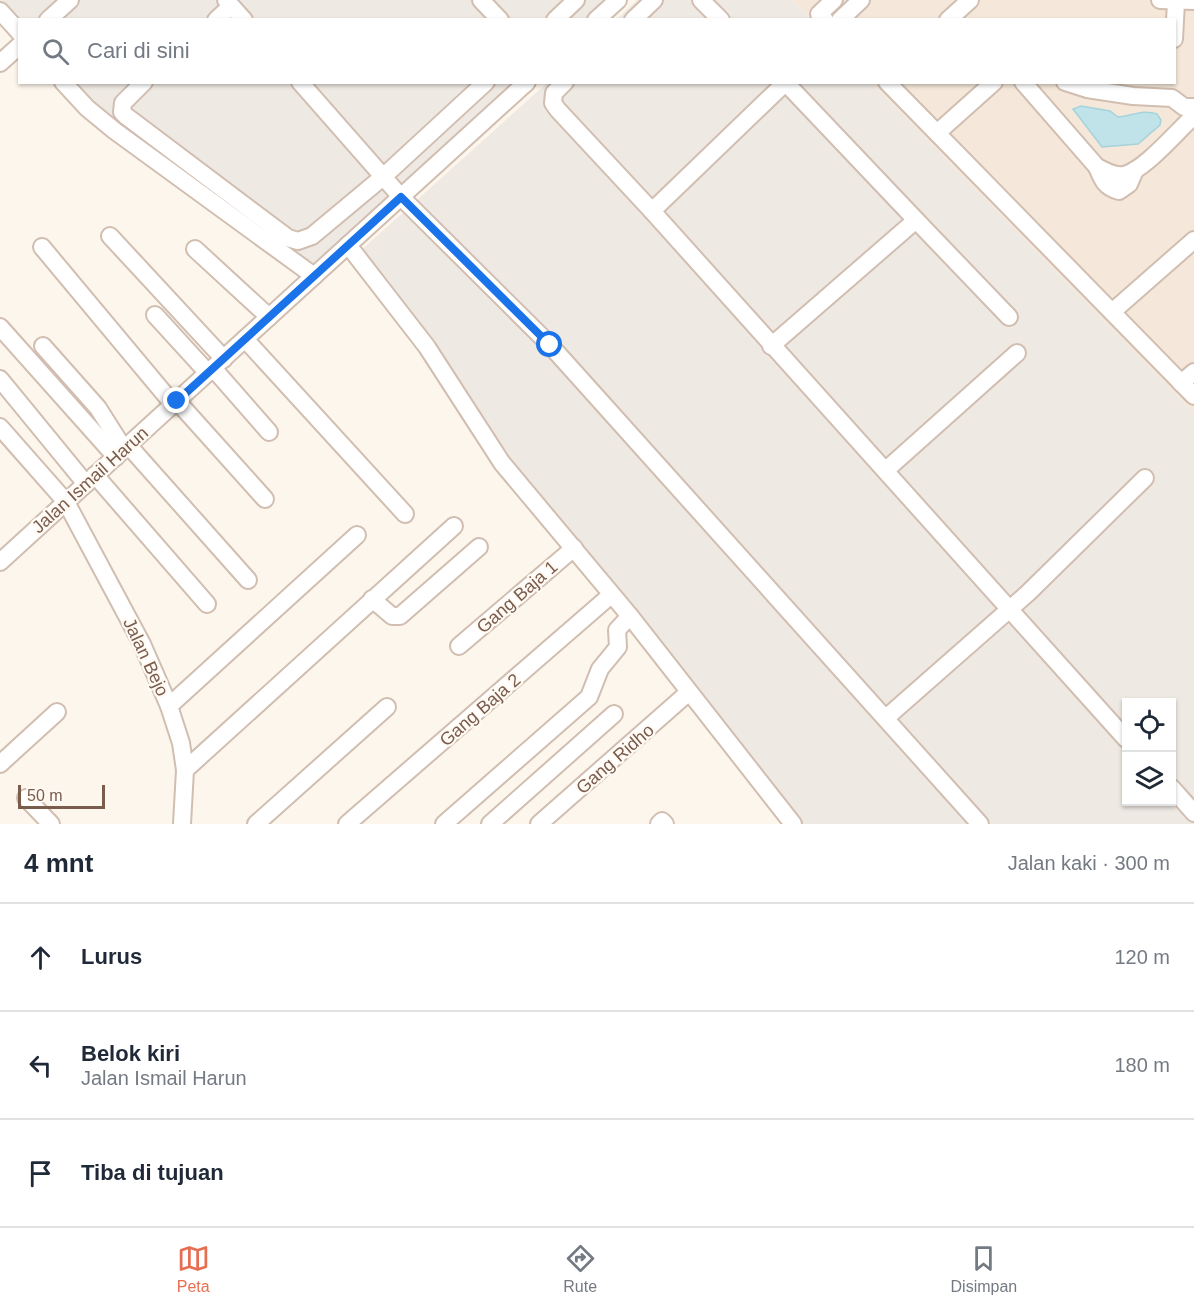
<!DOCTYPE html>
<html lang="id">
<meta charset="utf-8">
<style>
:root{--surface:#fff;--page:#f6f6f7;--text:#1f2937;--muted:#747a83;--line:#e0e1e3;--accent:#e76f51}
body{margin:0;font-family:Arial,sans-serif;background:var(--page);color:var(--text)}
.controls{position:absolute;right:18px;bottom:18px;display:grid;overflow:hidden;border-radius:0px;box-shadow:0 2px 4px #0004}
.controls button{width:54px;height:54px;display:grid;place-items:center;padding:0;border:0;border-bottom:2px solid var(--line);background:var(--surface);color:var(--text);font:30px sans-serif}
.scale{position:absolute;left:18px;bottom:15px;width:87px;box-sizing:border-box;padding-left:6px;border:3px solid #7a5c4d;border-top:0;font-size:16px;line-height:21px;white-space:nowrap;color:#7a5c4d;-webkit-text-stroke:4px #fffaf3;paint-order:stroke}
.stop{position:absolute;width:18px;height:18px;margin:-14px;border:4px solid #1a73e8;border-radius:50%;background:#fff}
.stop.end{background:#1a73e8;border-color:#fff;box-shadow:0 2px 6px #0008}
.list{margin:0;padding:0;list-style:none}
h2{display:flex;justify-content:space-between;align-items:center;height:78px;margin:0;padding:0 24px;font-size:26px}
h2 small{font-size:20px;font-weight:400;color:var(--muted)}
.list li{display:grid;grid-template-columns:39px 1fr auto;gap:18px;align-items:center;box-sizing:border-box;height:108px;padding:0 24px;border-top:2px solid var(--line)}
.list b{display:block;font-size:22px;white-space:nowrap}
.list p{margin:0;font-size:20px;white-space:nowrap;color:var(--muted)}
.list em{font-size:20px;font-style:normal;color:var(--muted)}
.icon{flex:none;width:33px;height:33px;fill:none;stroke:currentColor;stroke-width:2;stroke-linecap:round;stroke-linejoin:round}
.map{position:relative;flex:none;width:1194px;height:824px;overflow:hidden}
.search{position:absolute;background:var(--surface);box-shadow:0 2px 4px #0004;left:18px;right:18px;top:18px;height:66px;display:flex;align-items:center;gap:15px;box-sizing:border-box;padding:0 21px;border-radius:0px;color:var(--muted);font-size:22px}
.sheet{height:402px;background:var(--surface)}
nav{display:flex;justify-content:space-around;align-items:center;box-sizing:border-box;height:84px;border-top:2px solid var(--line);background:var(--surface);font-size:16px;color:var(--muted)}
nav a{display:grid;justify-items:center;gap:3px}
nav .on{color:var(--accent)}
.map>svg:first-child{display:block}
.residential{fill:#f5e8da}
.industrial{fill:#efe9e4;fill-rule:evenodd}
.water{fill:#bfe3e8;stroke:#a5d3da;stroke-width:1.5}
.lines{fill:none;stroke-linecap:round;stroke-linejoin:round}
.minor-casing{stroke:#d1beb0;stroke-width:20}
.minor{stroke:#fff;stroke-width:16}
.route{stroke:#1a73e8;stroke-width:8}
.labels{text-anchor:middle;stroke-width:4.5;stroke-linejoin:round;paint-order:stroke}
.street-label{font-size:18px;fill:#7a5c4d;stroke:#fffaf3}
</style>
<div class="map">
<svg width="1194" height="824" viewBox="0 0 1194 824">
<rect width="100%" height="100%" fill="#fdf6ec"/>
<polygon class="residential" points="792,0 1194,0 1194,413 872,83 1174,82 1174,20 811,19"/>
<g class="industrial">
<polygon points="0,0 608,0 586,19 20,20 19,33 0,11"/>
<polygon points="637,0 792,0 811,19 616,20"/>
<polygon points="64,83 516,83 309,268"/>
<path d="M547 83H872L1194 413V824H803L505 463 452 370 358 253ZM1126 702H1172V802H1126Z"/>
</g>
<path class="water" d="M1081 106 1110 111 1118 117C1132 116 1143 109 1157 114L1161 120 1160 125 1138 144 1102 147 1073 109Z"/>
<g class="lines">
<g class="minor-casing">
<g id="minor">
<polyline points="226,0 244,20"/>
<polyline points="481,0 500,20"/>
<polyline points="701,0 721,20"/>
<polyline points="1160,0 1194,1"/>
<polyline points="0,11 20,33"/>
<polyline points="48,20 70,0"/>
<polyline points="216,20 231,6"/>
<polyline points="555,20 576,0"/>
<polyline points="596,20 618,0"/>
<polyline points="633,20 654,0"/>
<polyline points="825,20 819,14 834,0"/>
<polyline points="840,20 861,0"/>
<polyline points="948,20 970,0"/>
<polyline points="1174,39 1176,2"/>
<polyline points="0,63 20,45"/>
<polyline points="63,82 87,108 115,131 314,276"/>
<polyline points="144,82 123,103 122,112 126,116 288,238 298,241 312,236 384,176 486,82"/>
<polyline points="300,82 401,197 550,345 980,824"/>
<polyline points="565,82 554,93 553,103 558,110 652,211 1126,739"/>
<polyline points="887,82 1194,396"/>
<path d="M1023 82 1097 167C1106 171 1114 177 1124 175 1145 170 1177 131 1194 116"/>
<polyline points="1065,82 1087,89 1133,96 1172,98 1184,107 1194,107"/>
<polyline points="937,133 994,82"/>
<path d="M1097 167C1102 180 1105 187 1119 191L1129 184 1135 170"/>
<polyline points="652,211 785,83"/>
<polyline points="916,220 1009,317"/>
<polyline points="110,236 224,359"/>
<polyline points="348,245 427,347 502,463 630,616 793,824"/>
<polyline points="42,247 173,404"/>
<polyline points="195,249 269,317"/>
<polyline points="1112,312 1194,240"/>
<polyline points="155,315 208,373"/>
<polyline points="0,327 116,457"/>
<polyline points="245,339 405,514"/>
<polyline points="43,346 98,408 124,449"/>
<polyline points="771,346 916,220 785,82"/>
<polyline points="213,368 269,432"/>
<polyline points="0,379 86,484"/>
<polyline points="1181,383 1194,372"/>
<polyline points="177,401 265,499"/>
<polyline points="0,427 66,502 142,644 169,706 181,743 185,770 182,824"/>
<polyline points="128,445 248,580"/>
<polyline points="886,470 1017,353"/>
<polyline points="95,475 207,604"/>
<polyline points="0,562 527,82"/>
<polyline points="372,599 392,616 400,616 479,547"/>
<polyline points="459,646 574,548"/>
<polyline points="169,706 357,535"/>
<polyline points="887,717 1028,593 1145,478"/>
<polyline points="0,764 57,712"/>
<polyline points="185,770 454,526"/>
<polyline points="1172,788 1194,813"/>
<polyline points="26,798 51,824"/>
<polyline points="256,824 387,707"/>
<polyline points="347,824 611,595"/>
<polyline points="444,824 589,697 600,669 618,647 617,630 630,616"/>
<polyline points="490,824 614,714"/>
<polyline points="539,824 689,692"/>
<polyline points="659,824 662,821 665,824"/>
</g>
</g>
<use href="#minor" class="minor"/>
</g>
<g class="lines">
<polyline class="route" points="177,401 401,197 550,345"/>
</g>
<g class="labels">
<g class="street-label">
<text transform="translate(90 480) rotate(-42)" y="6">Jalan Ismail Harun</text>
<text transform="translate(517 597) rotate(-41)" y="6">Gang Baja 1</text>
<text transform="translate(146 657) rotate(65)" y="6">Jalan Bejo</text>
<text transform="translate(480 710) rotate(-41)" y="6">Gang Baja 2</text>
<text transform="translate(615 759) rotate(-41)" y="6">Gang Ridho</text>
</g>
</g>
</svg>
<div class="controls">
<button><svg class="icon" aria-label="locate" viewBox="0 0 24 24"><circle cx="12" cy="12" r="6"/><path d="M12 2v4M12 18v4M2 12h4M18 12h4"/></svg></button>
<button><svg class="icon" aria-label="layers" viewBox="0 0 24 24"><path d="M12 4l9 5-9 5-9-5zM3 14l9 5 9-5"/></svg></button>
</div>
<div class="scale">50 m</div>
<div class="stop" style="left:550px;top:345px"></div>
<div class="stop end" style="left:177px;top:401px"></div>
<div class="search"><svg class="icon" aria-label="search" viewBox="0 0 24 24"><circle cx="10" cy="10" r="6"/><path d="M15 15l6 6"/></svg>Cari di sini</div>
</div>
<section class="sheet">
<h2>4 mnt<small>Jalan kaki · 300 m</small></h2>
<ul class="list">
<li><svg class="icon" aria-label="ahead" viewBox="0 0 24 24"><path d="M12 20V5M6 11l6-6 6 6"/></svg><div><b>Lurus</b></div><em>120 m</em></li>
<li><svg class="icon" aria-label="left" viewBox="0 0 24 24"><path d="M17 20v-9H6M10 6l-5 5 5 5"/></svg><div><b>Belok kiri</b><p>Jalan Ismail Harun</p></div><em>180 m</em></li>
<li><svg class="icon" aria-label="arrive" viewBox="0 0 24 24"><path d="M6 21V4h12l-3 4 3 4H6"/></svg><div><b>Tiba di tujuan</b></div></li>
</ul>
</section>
<nav>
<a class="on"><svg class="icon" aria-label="map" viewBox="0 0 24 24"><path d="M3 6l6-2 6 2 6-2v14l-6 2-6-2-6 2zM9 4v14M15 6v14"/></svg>Peta</a>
<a><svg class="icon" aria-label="directions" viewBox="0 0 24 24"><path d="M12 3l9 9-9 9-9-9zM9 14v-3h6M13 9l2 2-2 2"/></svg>Rute</a>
<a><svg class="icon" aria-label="saved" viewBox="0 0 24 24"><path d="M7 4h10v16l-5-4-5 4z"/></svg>Disimpan</a>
</nav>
